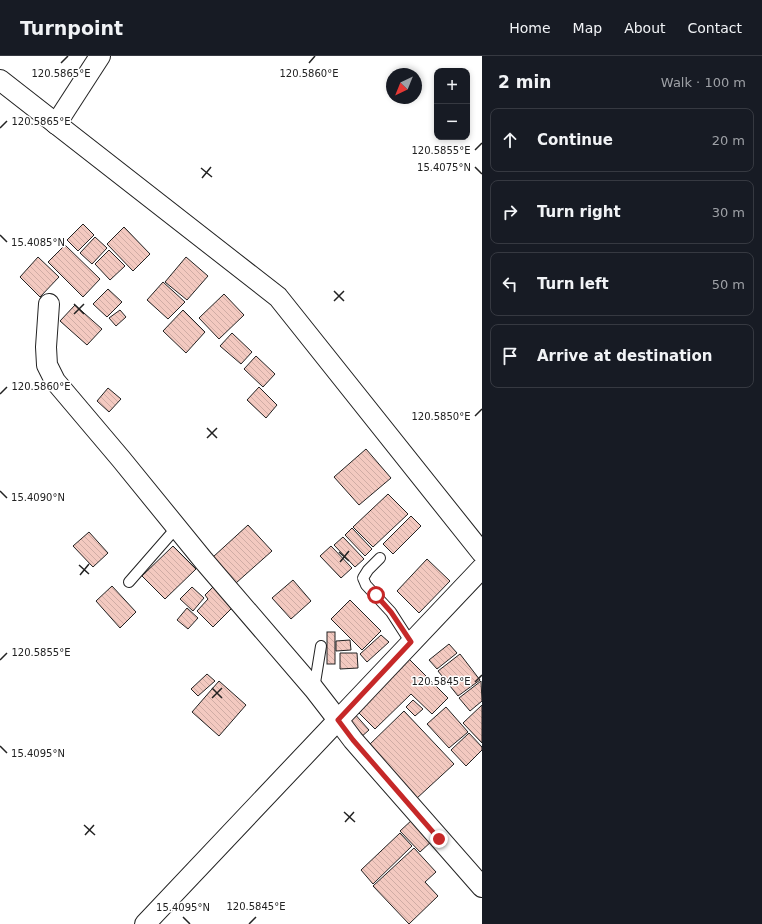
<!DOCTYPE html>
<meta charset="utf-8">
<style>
:root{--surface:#171b24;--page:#242831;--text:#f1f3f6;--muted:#9ea1a6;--line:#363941}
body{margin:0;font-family:"DejaVu Sans",sans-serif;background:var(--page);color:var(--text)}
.controls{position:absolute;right:12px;top:12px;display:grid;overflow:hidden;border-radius:8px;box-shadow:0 2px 6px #0003}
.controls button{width:36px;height:36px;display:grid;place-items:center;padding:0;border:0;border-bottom:1px solid var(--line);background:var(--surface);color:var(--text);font:20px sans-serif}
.compass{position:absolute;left:386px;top:12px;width:36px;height:36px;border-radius:50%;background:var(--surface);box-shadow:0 2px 6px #0003;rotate:223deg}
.stop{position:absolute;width:12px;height:12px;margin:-9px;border:3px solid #c62828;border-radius:50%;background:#fff}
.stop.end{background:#c62828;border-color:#fff;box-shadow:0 1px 4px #0008}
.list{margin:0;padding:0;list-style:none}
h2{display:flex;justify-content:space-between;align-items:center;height:52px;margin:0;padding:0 16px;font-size:17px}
h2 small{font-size:13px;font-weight:400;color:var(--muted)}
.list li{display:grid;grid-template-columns:26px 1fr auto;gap:12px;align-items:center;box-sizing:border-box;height:64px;margin:0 8px 8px;padding:0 8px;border:1px solid var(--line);border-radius:8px}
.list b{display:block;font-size:15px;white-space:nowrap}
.list em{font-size:13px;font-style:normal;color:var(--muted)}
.icon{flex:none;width:22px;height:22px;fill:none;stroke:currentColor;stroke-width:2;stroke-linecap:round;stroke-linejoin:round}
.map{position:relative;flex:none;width:482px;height:868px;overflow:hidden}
header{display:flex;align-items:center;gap:24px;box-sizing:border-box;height:56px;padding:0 20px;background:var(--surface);border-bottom:1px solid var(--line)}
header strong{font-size:19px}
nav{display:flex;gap:22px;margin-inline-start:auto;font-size:14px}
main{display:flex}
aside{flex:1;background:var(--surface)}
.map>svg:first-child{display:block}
.building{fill:url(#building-back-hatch);stroke:#222}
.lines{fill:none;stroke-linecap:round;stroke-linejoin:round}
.service-casing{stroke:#222;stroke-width:12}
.minor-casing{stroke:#222;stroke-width:22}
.service{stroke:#fff;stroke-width:10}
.minor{stroke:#fff;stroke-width:20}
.route{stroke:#c62828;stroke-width:5}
.ticks{fill:none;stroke:#222;stroke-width:1.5}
.ticks-label{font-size:10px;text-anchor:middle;fill:#222;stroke:#fff;stroke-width:3;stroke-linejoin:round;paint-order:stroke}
</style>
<header>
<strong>Turnpoint</strong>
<nav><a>Home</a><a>Map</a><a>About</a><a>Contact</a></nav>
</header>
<main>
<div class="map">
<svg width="482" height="868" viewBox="0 0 482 868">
<defs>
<pattern id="building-back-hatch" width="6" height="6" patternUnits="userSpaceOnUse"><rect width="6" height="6" fill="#f3c9c0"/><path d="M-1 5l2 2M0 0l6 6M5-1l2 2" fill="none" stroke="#d0aca5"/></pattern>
</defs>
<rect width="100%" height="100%" fill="#fff"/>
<g class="building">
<polygon points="83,168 94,179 78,195 67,184"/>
<polygon points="124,171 150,198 133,215 107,188"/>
<polygon points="95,181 107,192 92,208 80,197"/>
<polygon points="65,189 100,223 83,241 48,206"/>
<polygon points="109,194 125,210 110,224 95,208"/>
<polygon points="38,201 59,221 40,241 20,221"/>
<polygon points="186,201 208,220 187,244 165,226"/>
<polygon points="163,226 185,246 168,263 147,244"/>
<polygon points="108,233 122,246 107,261 93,248"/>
<polygon points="224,238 244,259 219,283 199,262"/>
<polygon points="75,249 102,273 87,289 60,265"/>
<polygon points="120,254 126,261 116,270 109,262"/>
<polygon points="183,254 205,276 186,297 163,275"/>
<polygon points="232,277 252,296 241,308 220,290"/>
<polygon points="256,300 275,318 263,331 244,313"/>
<polygon points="259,331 277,349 266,362 247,344"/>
<polygon points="108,332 121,343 109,356 97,345"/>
<polygon points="366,393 391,422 359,449 334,421"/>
<polygon points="388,438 408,458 373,491 353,471"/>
<polygon points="411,460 421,470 393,498 383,488"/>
<polygon points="248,469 272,495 236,527 213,501"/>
<polygon points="352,472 372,493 365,500 345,479"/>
<polygon points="89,476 108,497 93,511 73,490"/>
<polygon points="343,481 364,503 355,511 334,489"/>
<polygon points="173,490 196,513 165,543 142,520"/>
<polygon points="331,490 352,512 341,522 320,500"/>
<polygon points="427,503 450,525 419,557 397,535"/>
<polygon points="293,524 311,545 291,563 272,542"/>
<polygon points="112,530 136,556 120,572 96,545"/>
<polygon points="192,531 204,542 193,555 180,543"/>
<polygon points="213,531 234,550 213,571 197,555 208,543 205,539"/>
<polygon points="350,544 381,575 362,594 331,563"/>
<polygon points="187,552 198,562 188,573 177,564"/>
<rect x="327" y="576" width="8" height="32"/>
<polygon points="381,579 389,586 367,606 360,598"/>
<polygon points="350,584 351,594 336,595 336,585"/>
<polygon points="449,588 457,597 437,613 429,604"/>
<polygon points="340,597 357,597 358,612 340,613"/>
<polygon points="460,598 480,624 458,640 438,615"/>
<polygon points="407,601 448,642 432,658 411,638 375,673 355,653"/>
<polygon points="207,618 215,625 198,640 191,633"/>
<polygon points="219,625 246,649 219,680 192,656"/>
<polygon points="481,625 482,645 470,655 459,642"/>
<polygon points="413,644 423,653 415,660 406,651"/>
<polygon points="482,649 482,687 463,667"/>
<polygon points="446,651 468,676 449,692 427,668"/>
<polygon points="404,655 454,708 416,743 367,691"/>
<polygon points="353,656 369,674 360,682 344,665"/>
<polygon points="469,677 482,691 482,694 466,710 451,694"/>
<polygon points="413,763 433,784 420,796 400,775"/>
<polygon points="400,777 412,790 373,828 361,814"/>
<polygon points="414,792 436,816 425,826 438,840 409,868 373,830"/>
</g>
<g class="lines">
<g class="service-casing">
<g id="service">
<polyline points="380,502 368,514 363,522 366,529 391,556 411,587"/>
<polyline points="129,526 177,471"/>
<polyline points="314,633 321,590"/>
</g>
</g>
<g class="minor-casing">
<g id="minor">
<polyline points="0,24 278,241 482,497"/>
<polyline points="56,68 100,0"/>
<polyline points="49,248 46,291 47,309 55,325 121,403 204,505 314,633 338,664 145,868"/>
<polyline points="482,512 338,664 353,684 482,831"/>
</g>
</g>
<use href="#service" class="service"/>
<use href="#minor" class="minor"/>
</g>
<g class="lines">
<polyline class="route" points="376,539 391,556 411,586 338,664 353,684 439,783"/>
</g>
<path class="ticks" d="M61 7 68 0M309 7 315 0M0 72 7 65M475 94 482 87M475 111 482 118M201 112 212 121M202 122 211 111M0 179 7 186M334 235 344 245M334 245 344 235M74 248 84 258M74 258 84 248M0 338 7 331M475 360 482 353M207 372 217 382M207 382 217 372M0 435 7 442M339 496 349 505M340 506 349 495M79 509 89 518M80 519 89 508M0 604 7 597M475 626 482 619M212 632 222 642M212 642 222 632M0 690 7 697M344 756 355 766M345 766 354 756M84 769 95 779M85 779 94 769M183 861 190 868M249 868 256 861"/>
<g class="ticks-label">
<text x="61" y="21">120.5865°E</text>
<text x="309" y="21">120.5860°E</text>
<text x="41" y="69">120.5865°E</text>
<text x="441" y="98">120.5855°E</text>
<text x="444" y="115">15.4075°N</text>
<text x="38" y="190">15.4085°N</text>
<text x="41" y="334">120.5860°E</text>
<text x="441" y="364">120.5850°E</text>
<text x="38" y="445">15.4090°N</text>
<text x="41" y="600">120.5855°E</text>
<text x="441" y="629">120.5845°E</text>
<text x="38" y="701">15.4095°N</text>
<text x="256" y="854">120.5845°E</text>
<text x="183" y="855">15.4095°N</text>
</g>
</svg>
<div class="controls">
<button>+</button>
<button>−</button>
</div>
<svg class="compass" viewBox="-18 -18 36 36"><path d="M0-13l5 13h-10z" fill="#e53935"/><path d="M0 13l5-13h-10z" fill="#9ea1a6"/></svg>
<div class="stop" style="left:376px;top:539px"></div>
<div class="stop end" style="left:439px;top:783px"></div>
</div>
<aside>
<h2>2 min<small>Walk · 100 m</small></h2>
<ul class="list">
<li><svg class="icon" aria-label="ahead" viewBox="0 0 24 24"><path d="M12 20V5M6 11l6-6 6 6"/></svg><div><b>Continue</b></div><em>20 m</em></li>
<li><svg class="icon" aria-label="right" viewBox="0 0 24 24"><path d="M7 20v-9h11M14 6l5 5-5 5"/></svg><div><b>Turn right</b></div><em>30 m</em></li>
<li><svg class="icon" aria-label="left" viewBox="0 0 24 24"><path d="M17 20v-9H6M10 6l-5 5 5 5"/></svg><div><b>Turn left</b></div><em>50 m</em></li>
<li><svg class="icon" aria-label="arrive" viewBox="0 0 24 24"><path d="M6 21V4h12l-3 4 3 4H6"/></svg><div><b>Arrive at destination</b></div></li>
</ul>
</aside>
</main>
